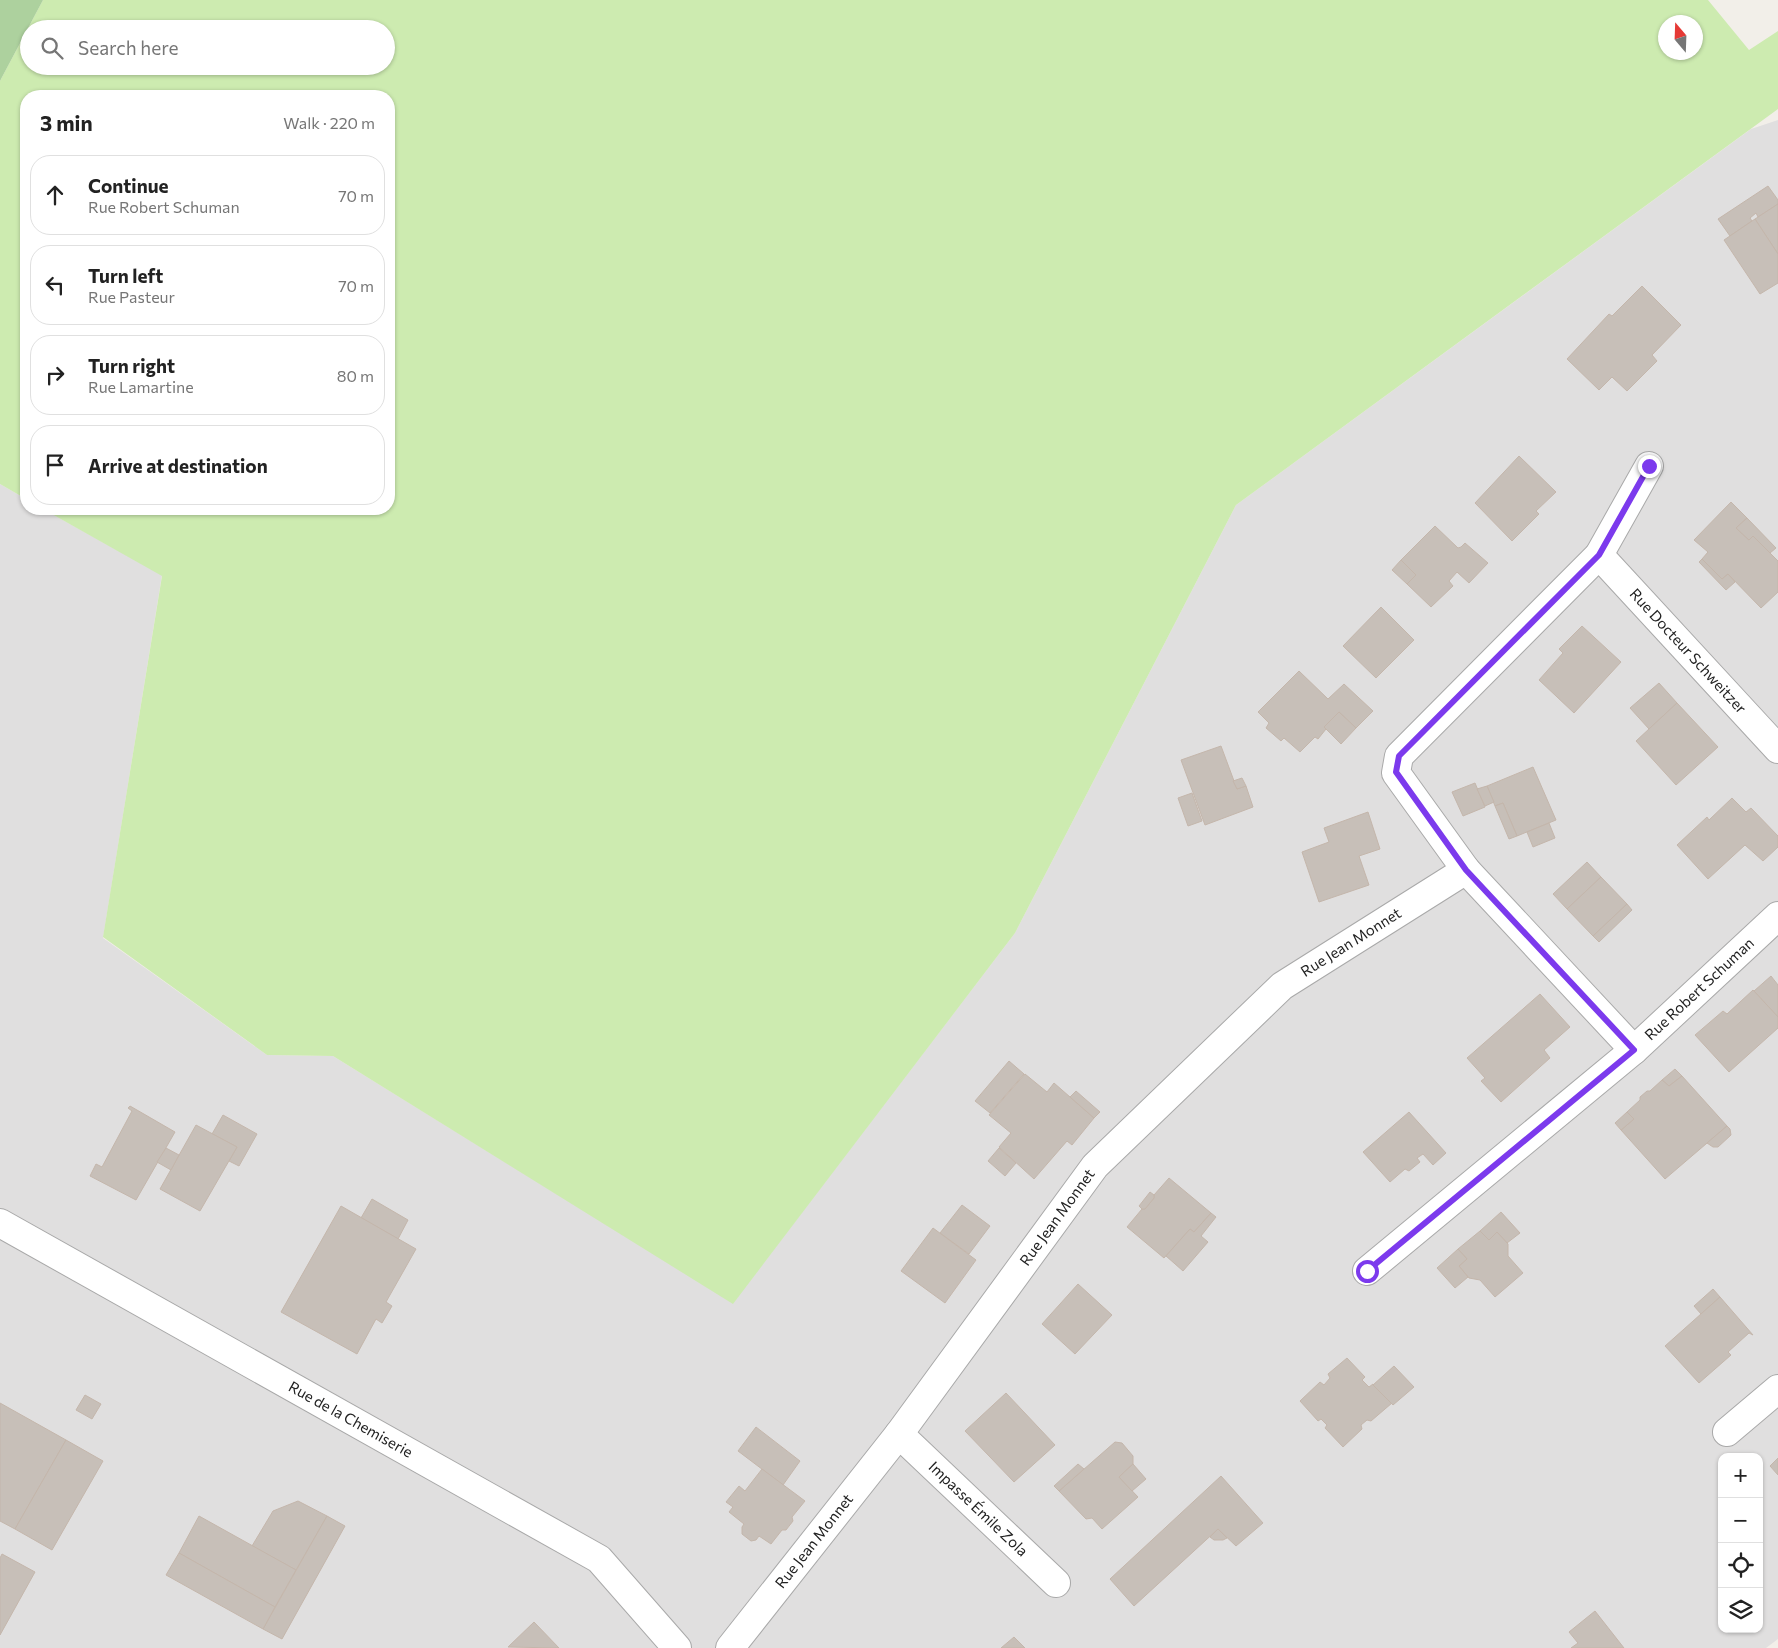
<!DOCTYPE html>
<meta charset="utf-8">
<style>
:root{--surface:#fff;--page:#f6f6f6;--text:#222;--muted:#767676;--line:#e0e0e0}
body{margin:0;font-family:Commissioner,sans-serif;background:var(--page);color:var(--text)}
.controls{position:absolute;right:15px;bottom:15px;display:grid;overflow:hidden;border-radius:10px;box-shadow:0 1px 4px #0004}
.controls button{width:45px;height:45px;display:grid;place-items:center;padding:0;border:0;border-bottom:1px solid var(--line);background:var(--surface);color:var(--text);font:25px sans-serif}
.compass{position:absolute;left:1658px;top:15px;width:45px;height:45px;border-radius:50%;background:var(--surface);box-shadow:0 1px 4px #0004;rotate:341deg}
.stop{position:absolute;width:15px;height:15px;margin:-11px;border:4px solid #7c3aed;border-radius:50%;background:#fff}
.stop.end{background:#7c3aed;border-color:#fff;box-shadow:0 1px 5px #0008}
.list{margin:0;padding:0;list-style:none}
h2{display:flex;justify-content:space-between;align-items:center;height:65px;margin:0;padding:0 20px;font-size:21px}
h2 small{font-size:16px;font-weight:400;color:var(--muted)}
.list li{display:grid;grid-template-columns:32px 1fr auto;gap:15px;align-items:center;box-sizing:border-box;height:80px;margin:0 10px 10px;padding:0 10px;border:1px solid var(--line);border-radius:20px}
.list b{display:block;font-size:19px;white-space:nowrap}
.list p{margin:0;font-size:16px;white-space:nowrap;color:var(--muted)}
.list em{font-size:16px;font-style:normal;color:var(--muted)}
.icon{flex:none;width:28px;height:28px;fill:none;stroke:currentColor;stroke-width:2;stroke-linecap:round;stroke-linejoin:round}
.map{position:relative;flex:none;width:1778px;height:1648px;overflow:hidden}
.search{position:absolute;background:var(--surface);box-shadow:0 1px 4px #0004;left:20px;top:20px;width:375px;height:55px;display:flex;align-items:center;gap:12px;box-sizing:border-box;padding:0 18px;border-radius:28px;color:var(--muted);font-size:19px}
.panel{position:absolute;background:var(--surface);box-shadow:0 1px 4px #0004;left:20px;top:90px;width:375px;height:425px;border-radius:20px}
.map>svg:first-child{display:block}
.residential{fill:#e0dfdf;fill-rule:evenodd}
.grass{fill:#cdebb0;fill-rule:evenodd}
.forest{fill:#add19e}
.building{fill:#c7bfb8;stroke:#c4b6ab}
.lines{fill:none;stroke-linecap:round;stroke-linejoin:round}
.street-casing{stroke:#a9a9a9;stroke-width:30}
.street{stroke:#fff;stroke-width:28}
.route{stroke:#7c3aed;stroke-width:6}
.labels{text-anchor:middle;stroke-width:5;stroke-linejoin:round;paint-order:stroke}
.street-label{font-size:15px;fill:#222;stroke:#fff}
</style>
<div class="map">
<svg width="1778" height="1648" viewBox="0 0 1778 1648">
<rect width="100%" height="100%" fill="#f2efe9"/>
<path class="residential" d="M1778 120V1639L1766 1648H0V484L26 499V509H43L162 575 103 938 267 1055 333 1056 733 1303 1015 933 1236 505 1751 129ZM1722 1457H1759V1629H1722Z"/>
<path class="grass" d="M43 0H1708L1749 50 1778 31V109L1236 505 1015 933 733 1304 333 1056 267 1055 103 937 162 576 43 509H389V96H26V499L0 484V81ZM1666 22H1696V52H1666ZM29 29H386V66H29Z"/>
<polygon class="forest" points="0,0 43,0 0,81"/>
<g class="building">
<polygon points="1768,186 1778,200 1778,204 1758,217 1756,213 1750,218 1752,221 1730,236 1718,219"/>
<polygon points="1778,204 1778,254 1755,219"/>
<polygon points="1755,219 1778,254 1778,283 1760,294 1724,240"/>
<polygon points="1642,286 1681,325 1652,355 1657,361 1627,391 1612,377 1599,390 1567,359 1609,314 1612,316"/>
<polygon points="1519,456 1556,492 1536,511 1539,514 1512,541 1475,503"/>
<polygon points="1731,502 1747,518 1736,528 1749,540 1753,536 1778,561 1778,592 1761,608 1728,574 1722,579 1702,559 1708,552 1694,540"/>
<polygon points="1747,518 1776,548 1770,553 1753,536 1749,540 1736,528"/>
<polygon points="1435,526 1458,548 1461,547 1465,543 1488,563 1469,583 1457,572 1449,581 1453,586 1431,607 1407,584 1416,575 1401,560"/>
<polygon points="1702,559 1722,579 1728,574 1735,582 1726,590 1699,562"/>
<polygon points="1401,560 1416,575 1407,584 1392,570"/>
<polygon points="1381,607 1414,640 1376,678 1343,646"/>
<polygon points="1582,626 1621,662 1574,713 1539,680 1563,653 1559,649"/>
<polygon points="1299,671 1328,699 1344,684 1373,711 1356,728 1339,712 1324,727 1326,729 1318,739 1315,737 1300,752 1284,738 1281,741 1266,728 1269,723 1258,712"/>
<polygon points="1659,683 1677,703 1649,729 1630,708"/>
<polygon points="1677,703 1718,747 1676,785 1636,741"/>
<polygon points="1339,712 1356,728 1341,744 1324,727"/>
<polygon points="1221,746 1237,789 1246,786 1253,807 1205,825 1181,760"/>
<polygon points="1533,767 1556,820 1517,836 1503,803 1495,806 1487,786"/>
<polygon points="1242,778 1246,786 1237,789 1233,781"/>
<polygon points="1475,783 1485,807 1463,816 1452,792"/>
<polygon points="1487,786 1494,802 1485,806 1477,789"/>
<polygon points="1192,793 1202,821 1188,826 1178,798"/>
<polygon points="1732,798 1746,812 1751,808 1778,836 1778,847 1763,861 1745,845 1708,879 1677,845 1707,817 1709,820"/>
<polygon points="1503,803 1517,836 1509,839 1495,806"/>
<polygon points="1368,812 1380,849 1359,856 1369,885 1319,902 1302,852 1329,842 1324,828"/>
<polygon points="1549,823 1555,838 1533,847 1527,832"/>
<polygon points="1587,862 1601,877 1567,909 1553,894"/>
<polygon points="1601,877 1627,904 1593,936 1567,909"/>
<polygon points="1627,904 1632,910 1599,942 1593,936"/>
<polygon points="1771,976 1778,985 1778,1017 1754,991"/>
<polygon points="1753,990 1778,1017 1778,1028 1729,1072 1695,1035 1723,1011 1727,1014"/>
<polygon points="1540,994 1570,1027 1544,1050 1550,1058 1501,1102 1481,1081 1485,1078 1467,1058"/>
<polygon points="1009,1061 1024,1074 990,1113 975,1101"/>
<polygon points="1675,1069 1682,1076 1669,1086 1662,1080"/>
<polygon points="1025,1074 1047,1092 1054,1083 1094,1118 1072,1145 1067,1141 1034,1179 999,1147 1011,1133 989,1115"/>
<polygon points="1682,1076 1727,1126 1665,1179 1621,1130 1634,1119 1627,1112 1640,1100 1640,1097 1647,1091 1650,1091 1662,1080 1669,1086"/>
<polygon points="1076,1091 1100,1112 1094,1118 1070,1097"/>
<polygon points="130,1106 175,1132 136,1200 90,1176 96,1164 102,1167 132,1111 128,1108"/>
<polygon points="1409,1112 1446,1153 1433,1165 1423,1154 1417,1158 1420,1162 1409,1171 1405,1169 1390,1182 1363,1152"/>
<polygon points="1627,1112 1634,1119 1621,1130 1615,1123"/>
<polygon points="223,1115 257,1134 239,1166 229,1161 237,1147 212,1134"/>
<polygon points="196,1125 237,1147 200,1211 160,1189"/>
<polygon points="1727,1126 1730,1129 1731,1135 1718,1147 1713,1147 1707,1143"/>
<polygon points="166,1148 179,1155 171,1170 157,1162"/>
<polygon points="999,1148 1016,1163 1005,1176 988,1161"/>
<polygon points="1169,1178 1211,1213 1194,1232 1190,1229 1164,1258 1127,1227 1142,1209 1145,1209 1154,1198 1154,1195"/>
<polygon points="1150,1192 1154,1195 1154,1198 1145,1209 1142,1209 1139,1206"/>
<polygon points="372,1199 408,1220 398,1239 361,1218"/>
<polygon points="962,1205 990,1226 969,1254 940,1233"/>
<polygon points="341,1206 416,1249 386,1302 392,1306 382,1323 376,1319 357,1354 281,1312"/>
<polygon points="1501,1212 1520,1233 1507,1243 1497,1232 1489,1240 1480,1231"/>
<polygon points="1211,1213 1216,1217 1201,1236 1208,1242 1183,1271 1166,1256 1190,1229 1194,1232"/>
<polygon points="933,1228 976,1260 945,1303 901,1271"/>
<polygon points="1480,1231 1489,1240 1497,1232 1508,1244 1508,1256 1523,1273 1495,1297 1480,1280 1469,1278 1459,1266 1467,1259 1458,1249"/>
<polygon points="1458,1249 1467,1259 1459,1266 1468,1277 1455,1288 1437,1268"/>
<polygon points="1078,1284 1112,1315 1075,1354 1042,1324"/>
<polygon points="1713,1289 1720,1297 1701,1314 1694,1306"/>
<polygon points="1720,1297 1753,1335 1749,1333 1728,1352 1731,1355 1699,1383 1665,1346"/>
<polygon points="1347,1358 1365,1377 1362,1380 1369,1387 1373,1384 1392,1403 1371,1421 1367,1420 1361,1425 1362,1429 1343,1447 1325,1428 1327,1425 1321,1419 1318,1421 1300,1401 1320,1382 1324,1385 1330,1378 1328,1374"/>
<polygon points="1394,1366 1414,1387 1393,1405 1373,1385"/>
<polygon points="1006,1393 1055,1445 1014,1482 965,1431"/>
<polygon points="85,1395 101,1404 92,1419 76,1410"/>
<polygon points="0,1403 66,1440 15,1529 0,1521"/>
<polygon points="756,1427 800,1461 783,1485 738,1451"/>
<polygon points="66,1440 103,1461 52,1550 15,1529"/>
<polygon points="1115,1442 1122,1443 1133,1456 1133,1464 1119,1477 1138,1497 1102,1529 1092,1518 1086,1519 1059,1491"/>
<polygon points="1778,1458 1778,1475 1770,1466"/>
<polygon points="1078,1464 1084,1469 1059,1491 1054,1486"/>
<polygon points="1133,1464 1146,1479 1132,1491 1119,1477"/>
<polygon points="762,1469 805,1501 792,1517 793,1521 786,1530 782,1530 771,1544 759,1536 756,1540 751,1541 742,1534 742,1527 744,1524 729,1512 733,1507 726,1502 739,1486 745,1491"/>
<polygon points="1221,1476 1263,1523 1236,1546 1218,1529 1134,1606 1110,1579"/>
<polygon points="298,1501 327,1516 296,1570 252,1546 273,1511"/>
<polygon points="199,1516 296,1570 275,1607 179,1553"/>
<polygon points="327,1516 345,1526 282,1639 263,1629"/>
<polygon points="1218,1529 1227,1538 1223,1540 1214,1540 1210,1537"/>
<polygon points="179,1553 275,1607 263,1629 166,1575"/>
<polygon points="2,1554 35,1572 0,1635 0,1558"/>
<polygon points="1595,1611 1624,1648 1571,1648 1578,1643 1569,1632"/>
<polygon points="534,1622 559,1648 508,1647"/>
<polygon points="1014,1637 1025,1648 1001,1648"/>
</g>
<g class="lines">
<g class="street-casing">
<g id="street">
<path id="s1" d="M1599 555 1778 749"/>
<polyline points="1634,1050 1466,870 1396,773 1399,756 1599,555 1649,466"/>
<path id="s2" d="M0 1223 599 1559 677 1648"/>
<path id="s3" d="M1367 1271 1634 1050 1778 916"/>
<polyline points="1727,1432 1778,1389"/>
<path id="s4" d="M899 1434 1056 1583"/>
<path id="s5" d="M730 1648 899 1434 1095 1166 1282 986 1466 870"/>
</g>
</g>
<use href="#street" class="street"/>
</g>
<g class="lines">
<polyline class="route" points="1367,1271 1634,1050 1466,870 1396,772 1399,756 1599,555 1649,466"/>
</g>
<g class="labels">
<g class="street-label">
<text dy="5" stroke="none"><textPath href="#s1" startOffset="131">Rue Docteur Schweitzer</textPath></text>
<text dy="5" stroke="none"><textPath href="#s5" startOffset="946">Rue Jean Monnet</textPath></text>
<text dy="5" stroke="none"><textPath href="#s3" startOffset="436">Rue Robert Schuman</textPath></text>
<text dy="5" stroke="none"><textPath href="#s5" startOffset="541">Rue Jean Monnet</textPath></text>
<text dy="5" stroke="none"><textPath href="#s2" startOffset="402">Rue de la Chemiserie</textPath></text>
<text dy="5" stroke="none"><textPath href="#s4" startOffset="109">Impasse Émile Zola</textPath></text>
<text dy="5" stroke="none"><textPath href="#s5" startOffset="136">Rue Jean Monnet</textPath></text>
</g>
</g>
</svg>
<div class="controls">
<button>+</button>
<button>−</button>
<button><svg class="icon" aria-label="locate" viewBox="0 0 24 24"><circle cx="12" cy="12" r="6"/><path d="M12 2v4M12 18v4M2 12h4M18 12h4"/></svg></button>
<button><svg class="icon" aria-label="layers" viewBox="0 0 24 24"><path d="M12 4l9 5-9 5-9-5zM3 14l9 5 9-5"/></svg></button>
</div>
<svg class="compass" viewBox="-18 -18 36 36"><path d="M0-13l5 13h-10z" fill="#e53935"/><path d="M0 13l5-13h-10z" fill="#767676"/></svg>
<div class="stop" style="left:1367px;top:1271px"></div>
<div class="stop end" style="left:1649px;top:466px"></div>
<div class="search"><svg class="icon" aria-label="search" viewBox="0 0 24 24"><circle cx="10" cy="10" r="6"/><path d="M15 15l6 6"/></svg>Search here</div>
<section class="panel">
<h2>3 min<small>Walk · 220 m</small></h2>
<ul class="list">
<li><svg class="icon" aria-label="ahead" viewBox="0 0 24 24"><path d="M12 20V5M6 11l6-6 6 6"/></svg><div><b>Continue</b><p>Rue Robert Schuman</p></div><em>70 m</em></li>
<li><svg class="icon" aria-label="left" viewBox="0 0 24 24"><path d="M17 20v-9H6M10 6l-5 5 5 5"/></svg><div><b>Turn left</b><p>Rue Pasteur</p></div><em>70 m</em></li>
<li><svg class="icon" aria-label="right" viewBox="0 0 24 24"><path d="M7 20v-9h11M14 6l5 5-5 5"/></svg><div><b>Turn right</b><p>Rue Lamartine</p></div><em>80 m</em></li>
<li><svg class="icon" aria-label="arrive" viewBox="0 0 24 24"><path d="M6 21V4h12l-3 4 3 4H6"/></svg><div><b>Arrive at destination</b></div></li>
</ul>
</section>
</div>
